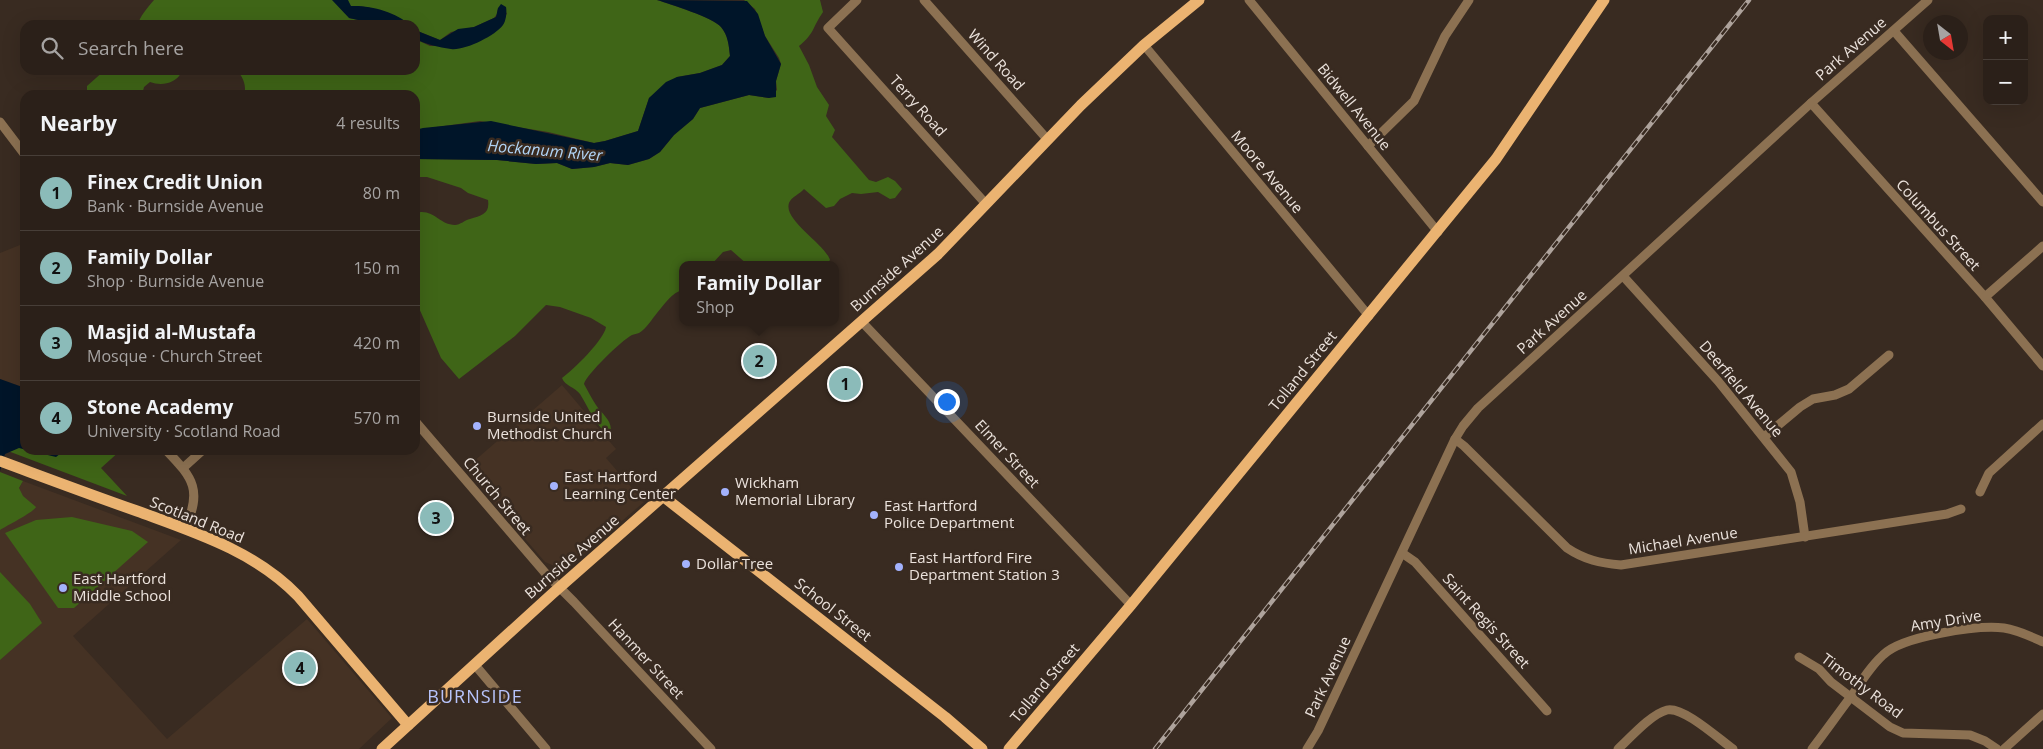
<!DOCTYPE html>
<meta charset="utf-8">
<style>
:root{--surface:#2b2019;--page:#332822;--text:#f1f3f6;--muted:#a6a3a2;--line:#473e38;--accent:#8bbbb9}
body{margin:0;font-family:"Open Sans",sans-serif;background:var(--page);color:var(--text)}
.controls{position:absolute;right:15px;top:15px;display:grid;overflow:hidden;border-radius:10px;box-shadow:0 5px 20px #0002}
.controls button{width:45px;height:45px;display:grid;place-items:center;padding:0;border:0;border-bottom:1px solid var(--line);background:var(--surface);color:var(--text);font:25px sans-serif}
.compass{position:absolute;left:1923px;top:15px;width:45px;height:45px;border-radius:50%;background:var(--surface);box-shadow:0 5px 20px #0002;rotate:149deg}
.you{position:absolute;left:946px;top:401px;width:18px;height:18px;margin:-12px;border:4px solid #fff;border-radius:50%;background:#1a73e8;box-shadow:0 0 0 8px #1a73e833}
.badge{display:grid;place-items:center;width:32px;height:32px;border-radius:50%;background:var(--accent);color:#111;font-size:16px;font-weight:700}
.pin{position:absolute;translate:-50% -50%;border:2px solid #fff;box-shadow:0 1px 5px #0006}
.popup{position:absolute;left:679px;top:261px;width:160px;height:65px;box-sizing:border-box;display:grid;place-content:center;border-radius:10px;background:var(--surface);filter:drop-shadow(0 1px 4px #0005);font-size:16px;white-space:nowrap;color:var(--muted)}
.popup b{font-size:19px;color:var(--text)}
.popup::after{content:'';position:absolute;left:50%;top:100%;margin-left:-10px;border:10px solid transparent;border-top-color:var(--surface)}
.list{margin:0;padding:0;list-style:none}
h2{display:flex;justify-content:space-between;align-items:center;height:65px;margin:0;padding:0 20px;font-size:21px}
h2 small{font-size:16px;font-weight:400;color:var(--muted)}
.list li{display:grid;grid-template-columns:32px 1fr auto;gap:15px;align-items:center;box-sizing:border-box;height:75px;padding:0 20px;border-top:1px solid var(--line)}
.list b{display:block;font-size:19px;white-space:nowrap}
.list p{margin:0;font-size:16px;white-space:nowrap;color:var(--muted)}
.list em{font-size:16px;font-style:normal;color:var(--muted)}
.icon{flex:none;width:28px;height:28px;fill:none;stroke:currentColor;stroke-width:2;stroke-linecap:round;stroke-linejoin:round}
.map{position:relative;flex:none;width:2043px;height:749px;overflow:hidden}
.search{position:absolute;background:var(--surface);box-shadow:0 5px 20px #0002;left:20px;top:20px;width:400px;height:55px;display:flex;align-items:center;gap:12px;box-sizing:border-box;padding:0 18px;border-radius:15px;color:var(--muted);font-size:19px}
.panel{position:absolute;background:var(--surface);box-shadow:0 5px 20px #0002;left:20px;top:90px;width:400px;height:365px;border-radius:15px}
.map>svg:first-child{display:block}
.built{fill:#453224}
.green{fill:#3f6517}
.water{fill:#001529}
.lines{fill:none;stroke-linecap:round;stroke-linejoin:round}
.minor{stroke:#8c7152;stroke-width:9}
.major{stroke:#ebb371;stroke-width:11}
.rail-casing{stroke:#aea39c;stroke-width:4.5}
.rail{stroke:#392b21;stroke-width:2.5;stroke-dasharray:8;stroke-linecap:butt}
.poi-dot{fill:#a3b2fd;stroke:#392b21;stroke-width:2}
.labels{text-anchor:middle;stroke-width:5;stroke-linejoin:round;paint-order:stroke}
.street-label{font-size:15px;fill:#ebe2dc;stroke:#392b21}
.poi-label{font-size:15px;fill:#ebe2dc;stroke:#392b21;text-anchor:start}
.water-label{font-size:16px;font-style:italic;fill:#b1d5f7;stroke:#392b21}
.quarter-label{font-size:18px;letter-spacing:1px;fill:#b8c4fc;stroke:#392b21}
</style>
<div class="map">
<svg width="2043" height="749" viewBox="0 0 2043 749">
<rect width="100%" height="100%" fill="#392b21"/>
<g class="built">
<polygon points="25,243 25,388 0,379 0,253"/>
<polygon points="562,385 616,449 606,458 644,502 572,564 559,568 545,562 465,469"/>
<polygon points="23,481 181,540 73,636 167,739 307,619 392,718 359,749 0,749 0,519 8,509"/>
</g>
<g class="green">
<path d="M154 0H657C670 4 714 18 721 27 728 35 729 46 730 56L722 65 700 73 677 77 649 98 638 131 605 141 594 143 548 132 480 121 415 130V95H244C247 86 243 76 236 70H415V39L430 46H441L453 49 505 18 507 13 498 8 497 14 494 18 474 27 451 32 440 40 415 30V25H410C398 14 367 5 351 6L349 18 381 25H138C139 17 148 7 154 0Z"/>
<path d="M744 0H820L823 12C812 28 815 33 799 46L809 65 817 87 829 105 826 116 835 130 832 137 869 180 876 182 888 177 895 181 902 189 895 198 890 199 878 192 861 194 852 193 840 199 834 206 826 208 804 189C800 194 791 197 789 203 783 220 825 244 830 260L826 265H748L731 250 723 252 711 265H683V290C672 292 664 305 657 313 652 319 646 329 639 333 637 334 634 334 632 335 622 340 586 375 584 384 588 391 592 399 596 405 602 414 614 422 610 433L607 434C595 424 588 407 580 394 575 387 565 386 562 378 573 370 604 340 606 327L591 318 560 307 546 305 515 336 459 379 441 358 415 299V213C434 208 439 225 455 225 460 225 465 220 470 219 482 215 490 214 488 200L468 193 461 188 427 177H415V159L497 160 536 164 557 163 572 169 594 167 610 163 628 165 649 159 660 152 674 135 693 119 700 108 749 95 769 98 777 90 776 81 781 64 779 58 765 36 755 9Z"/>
<path d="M105 70H179L181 73C175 84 161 86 150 82L144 87 142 95H87V86Z"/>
<polygon points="4,438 25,450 121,450 101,468 127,496 0,448"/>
<path d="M0 472 23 481 19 488 23 496 36 507C34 512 8 525 0 530Z"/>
<polygon points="72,517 132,531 148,542 74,608 58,608 5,533 36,520"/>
<polygon points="0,572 30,604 42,623 0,660"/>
</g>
<g class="water">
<path d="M332 0H348L351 6C370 5 396 12 410 25H381L349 18Z"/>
<path d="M657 0 747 1 758 14 765 36 781 64 776 81V97L769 98 749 95 700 108 693 119 674 135 660 152 649 159 628 165 610 163 594 167 572 169 557 163 536 164 497 160 415 159V130L423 128 491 121 594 143 605 141 638 131 649 98 666 82 677 77 700 73 722 65 730 56C729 46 728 35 721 27 714 18 670 4 657 0Z"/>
<path d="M501 4 506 7C507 12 506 21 503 25 495 36 464 51 451 49 438 47 428 45 415 39V30L440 40 458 29 474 27 496 17 498 8Z"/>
<polygon points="0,379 25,388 25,450 65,450 56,457 19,448 5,454 0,471"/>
</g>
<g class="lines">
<g class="minor">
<polyline points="857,0 828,28 986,204"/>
<polyline points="924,0 1047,139"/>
<polyline points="1249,0 1438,232"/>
<polyline points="1894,31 2043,202"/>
<polyline points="1144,45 1369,316"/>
<polyline points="1811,103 1985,297 2043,366"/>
<polyline points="0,122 25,155"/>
<polyline points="1368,146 1414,101 1445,36 1469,0"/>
<polyline points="1623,276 1718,381 1791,472 1800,502 1805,537"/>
<polyline points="1985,297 2043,246"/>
<polyline points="862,322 1131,605"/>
<polyline points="415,421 547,575 574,602 711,749"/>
<polyline points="1764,437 1800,407 1813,399 1835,395 1849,389 1889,355"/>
<path d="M1455 439 1464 446 1567 548C1585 560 1600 563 1621 565L1947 514 1961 509"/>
<path d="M166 450C194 479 202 490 185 529"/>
<polyline points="183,468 203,450"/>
<polyline points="1980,492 1989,473 2043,424"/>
<polyline points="1402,553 1415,562 1547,711"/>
<polyline points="1799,657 1819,669 1831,682 1890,727 1903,733 1970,735 1985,741 1997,749"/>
<polyline points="475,665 546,749"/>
<polyline points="1307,749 1318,731 1455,439 1463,426 1478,408 1811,103 1928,0"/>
<path d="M1618 749C1630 738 1651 714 1667 710 1683 706 1719 739 1733 749"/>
<path d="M1812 749C1826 731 1839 712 1853 694 1862 680 1871 666 1883 655 1902 636 1977 625 2004 628 2018 630 2030 636 2043 642"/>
<polyline points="2004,749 2043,714"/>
</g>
<g class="major">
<path d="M0 461C46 478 91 495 137 511 194 532 255 551 298 596L408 725"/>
<polyline points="664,497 945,717 982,749"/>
<polyline points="382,749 552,594 938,254 1081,105 1144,45 1199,0"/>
<polyline points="1009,749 1131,605 1496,159 1604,0"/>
</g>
<g class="rail-casing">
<polyline id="rail" points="1155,749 1749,0"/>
</g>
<use href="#rail" class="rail"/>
</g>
<g class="poi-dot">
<circle cx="477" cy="426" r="5"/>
<circle cx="554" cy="486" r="5"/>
<circle cx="725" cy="492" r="5"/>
<circle cx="874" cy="515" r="5"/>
<circle cx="686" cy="564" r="5"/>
<circle cx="899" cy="567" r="5"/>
<circle cx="63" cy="588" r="5"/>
</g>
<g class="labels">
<g class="street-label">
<text transform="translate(1851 49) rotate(-41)" y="5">Park Avenue</text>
<text transform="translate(996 60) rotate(48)" y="5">Wind Road</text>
<text transform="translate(918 106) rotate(48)" y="5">Terry Road</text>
<text transform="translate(1354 107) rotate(51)" y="5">Bidwell Avenue</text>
<text transform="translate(1267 172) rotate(50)" y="5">Moore Avenue</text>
<text transform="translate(1938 225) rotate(48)" y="5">Columbus Street</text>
<text transform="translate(897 269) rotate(-42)" y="5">Burnside Avenue</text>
<text transform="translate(1552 322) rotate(-42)" y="5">Park Avenue</text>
<text transform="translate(1303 371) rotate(-51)" y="5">Tolland Street</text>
<text transform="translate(1741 389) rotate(50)" y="5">Deerfield Avenue</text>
<text transform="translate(1007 454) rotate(47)" y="5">Elmer Street</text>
<text transform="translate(497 496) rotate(50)" y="5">Church Street</text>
<text transform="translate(197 520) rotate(22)" y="5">Scotland Road</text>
<text transform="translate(1683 541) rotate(-9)" y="5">Michael Avenue</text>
<text transform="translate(572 557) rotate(-41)" y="5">Burnside Avenue</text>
<text transform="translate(833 610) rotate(38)" y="5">School Street</text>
<text transform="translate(1486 621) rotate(48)" y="5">Saint Regis Street</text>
<text transform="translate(1946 621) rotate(-9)" y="5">Amy Drive</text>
<text transform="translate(646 659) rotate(47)" y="5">Hanmer Street</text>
<text transform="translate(1328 677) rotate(-65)" y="5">Park Avenue</text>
<text transform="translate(1045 683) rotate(-50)" y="5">Tolland Street</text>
<text transform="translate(1862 686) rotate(37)" y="5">Timothy Road</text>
</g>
<g class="poi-label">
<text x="487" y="422">Burnside United<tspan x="487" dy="17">Methodist Church</tspan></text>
<text x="564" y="482">East Hartford<tspan x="564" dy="17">Learning Center</tspan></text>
<text x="735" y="488">Wickham<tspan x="735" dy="17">Memorial Library</tspan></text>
<text x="884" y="511">East Hartford<tspan x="884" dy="17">Police Department</tspan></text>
<text x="909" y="563">East Hartford Fire<tspan x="909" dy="17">Department Station 3</tspan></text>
<text x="696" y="569">Dollar Tree</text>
<text x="73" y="584">East Hartford<tspan x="73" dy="17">Middle School</tspan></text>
</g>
<g class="water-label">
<text transform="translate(545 150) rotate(5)" y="6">Hockanum River</text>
</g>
<g class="quarter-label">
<text x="475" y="703">BURNSIDE</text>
</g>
</g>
</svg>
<div class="controls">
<button>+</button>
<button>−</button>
</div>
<svg class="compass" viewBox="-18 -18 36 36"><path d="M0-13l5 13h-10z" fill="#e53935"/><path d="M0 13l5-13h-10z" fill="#a6a3a2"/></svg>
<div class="you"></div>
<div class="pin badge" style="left:845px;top:384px">1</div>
<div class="pin badge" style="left:759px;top:361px">2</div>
<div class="popup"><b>Family Dollar</b>Shop</div>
<div class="pin badge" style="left:436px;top:518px">3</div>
<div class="pin badge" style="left:300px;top:668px">4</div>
<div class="search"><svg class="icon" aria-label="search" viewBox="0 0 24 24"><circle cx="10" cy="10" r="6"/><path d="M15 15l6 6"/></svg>Search here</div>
<section class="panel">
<h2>Nearby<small>4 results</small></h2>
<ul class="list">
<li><span class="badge">1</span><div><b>Finex Credit Union</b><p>Bank · Burnside Avenue</p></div><em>80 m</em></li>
<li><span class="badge">2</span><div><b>Family Dollar</b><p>Shop · Burnside Avenue</p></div><em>150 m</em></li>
<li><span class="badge">3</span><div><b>Masjid al-Mustafa</b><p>Mosque · Church Street</p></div><em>420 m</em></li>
<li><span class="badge">4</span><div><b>Stone Academy</b><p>University · Scotland Road</p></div><em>570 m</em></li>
</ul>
</section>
</div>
